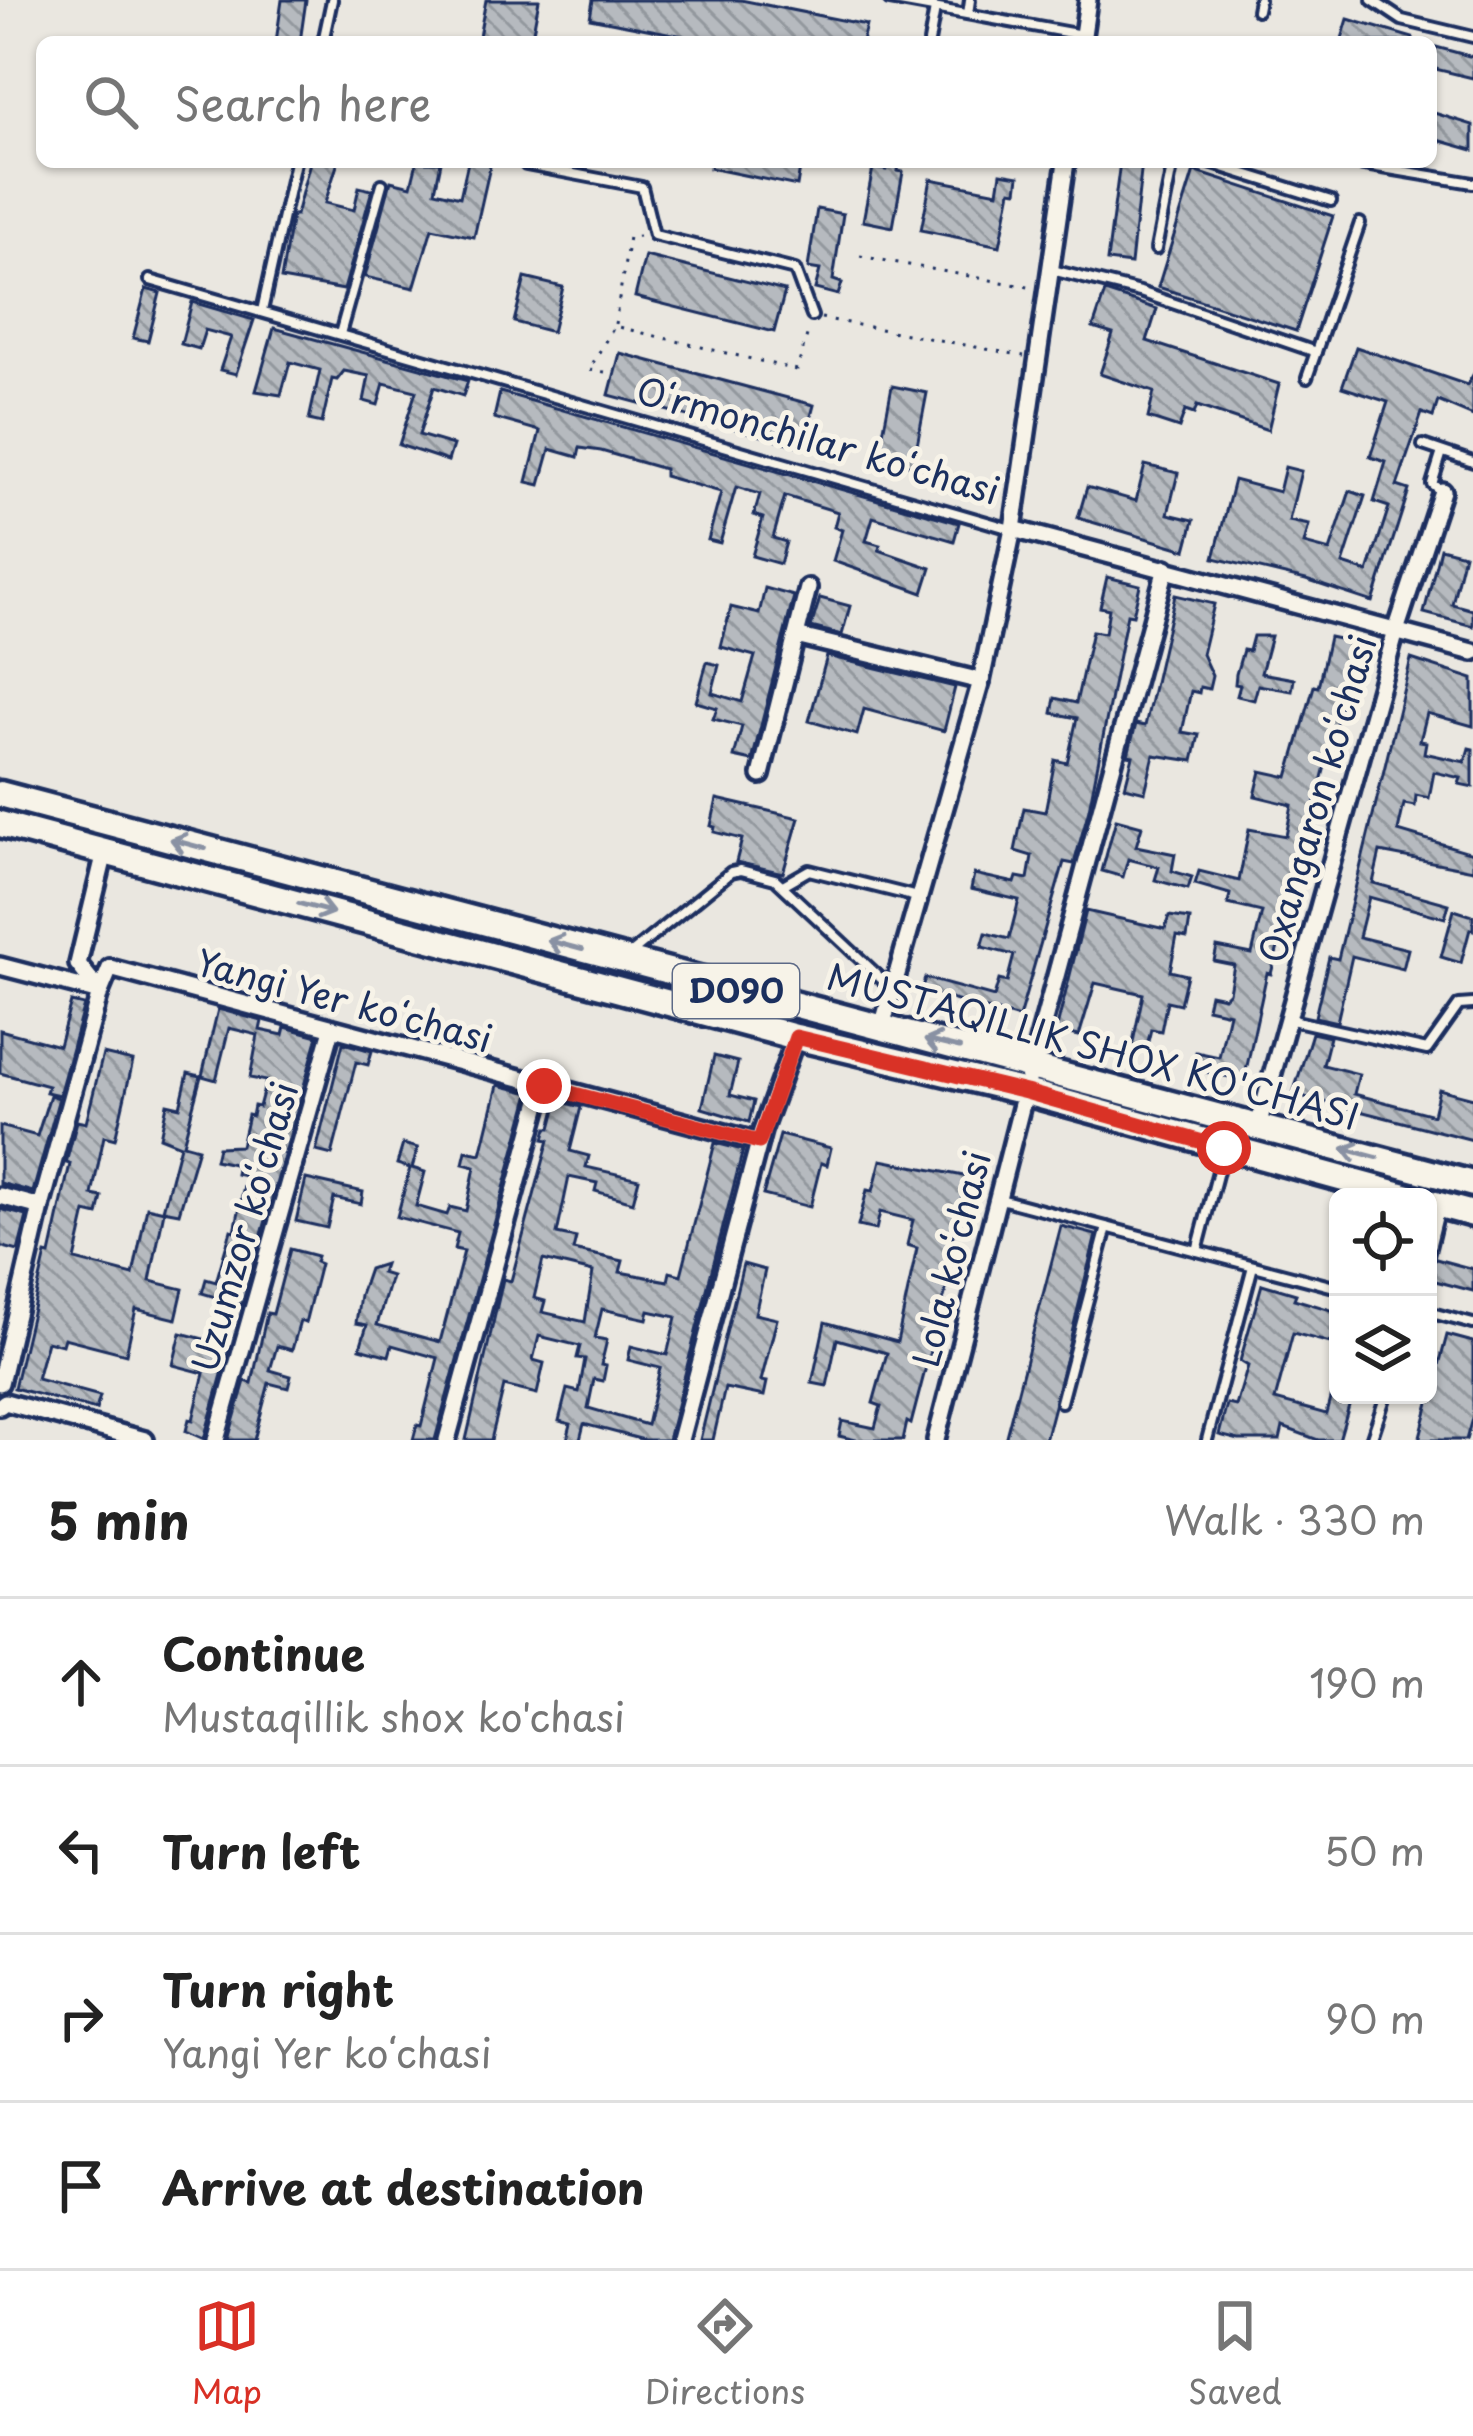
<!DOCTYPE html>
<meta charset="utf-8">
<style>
:root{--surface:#fff;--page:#f6f6f6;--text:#222;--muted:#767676;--line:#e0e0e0;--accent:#d93025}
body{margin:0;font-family:"Playpen Sans",sans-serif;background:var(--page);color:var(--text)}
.controls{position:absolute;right:36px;bottom:36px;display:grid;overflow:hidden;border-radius:18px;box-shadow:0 3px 9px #0004}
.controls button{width:108px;height:108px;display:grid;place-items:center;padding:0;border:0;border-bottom:3px solid var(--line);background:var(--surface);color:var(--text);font:60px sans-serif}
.stop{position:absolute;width:36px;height:36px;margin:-27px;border:9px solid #d93025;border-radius:50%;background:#fff}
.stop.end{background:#d93025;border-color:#fff;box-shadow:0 3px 12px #0008}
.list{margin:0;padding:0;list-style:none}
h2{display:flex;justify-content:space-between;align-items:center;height:156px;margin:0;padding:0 48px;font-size:51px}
h2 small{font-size:39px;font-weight:400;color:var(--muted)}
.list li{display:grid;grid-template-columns:78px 1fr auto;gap:36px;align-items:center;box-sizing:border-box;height:168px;padding:0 48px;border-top:3px solid var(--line)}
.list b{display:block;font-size:45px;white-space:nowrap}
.list p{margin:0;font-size:39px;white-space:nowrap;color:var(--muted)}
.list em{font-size:39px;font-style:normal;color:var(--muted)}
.icon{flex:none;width:66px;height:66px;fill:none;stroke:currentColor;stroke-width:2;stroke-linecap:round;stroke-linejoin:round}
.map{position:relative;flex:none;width:1473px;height:1440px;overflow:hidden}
.search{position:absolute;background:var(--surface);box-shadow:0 3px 9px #0004;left:36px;right:36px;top:36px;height:132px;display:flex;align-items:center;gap:30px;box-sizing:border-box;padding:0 42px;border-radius:18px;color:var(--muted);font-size:45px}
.sheet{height:828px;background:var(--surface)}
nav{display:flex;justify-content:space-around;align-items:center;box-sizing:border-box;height:168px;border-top:3px solid var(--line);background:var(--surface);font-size:33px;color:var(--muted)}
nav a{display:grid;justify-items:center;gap:6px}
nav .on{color:var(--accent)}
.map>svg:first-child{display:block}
.building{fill:url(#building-back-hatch);stroke:#1b2f5e;stroke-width:3;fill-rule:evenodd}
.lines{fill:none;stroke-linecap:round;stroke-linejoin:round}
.service-casing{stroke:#1b2f5e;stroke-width:16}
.minor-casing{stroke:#1b2f5e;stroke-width:24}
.primary-casing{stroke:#1b2f5e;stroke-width:33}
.path{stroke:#1b2f5e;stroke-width:3;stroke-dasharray:3 9;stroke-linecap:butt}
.service{stroke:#f7f3e8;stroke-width:8}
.minor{stroke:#f7f3e8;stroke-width:15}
.primary{stroke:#f7f3e8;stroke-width:24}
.oneway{stroke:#8991a3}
.route{stroke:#d93025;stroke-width:15}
.labels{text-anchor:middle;stroke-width:10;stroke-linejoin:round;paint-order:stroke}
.shield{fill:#f7f3e8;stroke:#5d6a87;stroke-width:3}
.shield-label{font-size:33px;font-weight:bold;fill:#1b2f5e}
.street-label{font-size:36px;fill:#1b2f5e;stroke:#f7f3e8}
</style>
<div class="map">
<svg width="1473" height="1440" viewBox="0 0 1473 1440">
<defs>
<pattern id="building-back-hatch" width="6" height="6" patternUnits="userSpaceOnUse" patternTransform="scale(3)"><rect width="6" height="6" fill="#b6babf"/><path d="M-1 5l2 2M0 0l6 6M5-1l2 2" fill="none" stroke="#93989e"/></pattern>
</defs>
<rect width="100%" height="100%" fill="#eae7e0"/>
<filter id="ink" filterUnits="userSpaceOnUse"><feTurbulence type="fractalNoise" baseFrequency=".00833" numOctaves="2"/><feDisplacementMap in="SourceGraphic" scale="24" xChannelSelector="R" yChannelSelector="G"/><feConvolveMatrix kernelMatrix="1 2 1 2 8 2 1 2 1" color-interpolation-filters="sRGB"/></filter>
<g filter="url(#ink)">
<g class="building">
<polygon points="282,0 306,0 300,42 276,42"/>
<polygon points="486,0 539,0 531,42 478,42"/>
<polygon points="593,0 741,0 866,25 862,42 714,42 590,18"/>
<polygon points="1348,19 1413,38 1413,42 1341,42"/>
<polygon points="1436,47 1473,57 1473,78 1431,68"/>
<polygon points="1431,112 1473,125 1473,150 1431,138"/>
<polygon points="310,162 338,162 325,203 354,210 359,187 372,190 344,290 281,279 292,215 296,215"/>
<polygon points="417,162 441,162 435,191 460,197 468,162 491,162 474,237 432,228 414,288 365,277 391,181 411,186"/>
<polygon points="711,162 801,162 797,186 710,168"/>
<polygon points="888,162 899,164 898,171 903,172 893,227 863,221 873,168 886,170"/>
<polygon points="1120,162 1142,162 1131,264 1107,261"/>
<polygon points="1194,171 1333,216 1296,331 1158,287"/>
<polygon points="1001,173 1019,176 1017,191 1011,190 1000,246 921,230 931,179 998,192"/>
<polygon points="817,209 843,214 833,280 842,283 838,295 815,289 820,270 808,268"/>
<polygon points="645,256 785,291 774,332 635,297"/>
<polygon points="525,278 563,287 552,332 514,322"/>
<polygon points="146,289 160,293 148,341 133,338"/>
<polygon points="1105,292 1157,309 1147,341 1279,384 1268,430 1197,406 1194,414 1185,411 1179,428 1148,418 1154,392 1100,374 1113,334 1093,328"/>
<polygon points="192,302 254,320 236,374 220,370 231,337 205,330 199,349 181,344"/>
<polygon points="274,328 468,381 463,396 434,387 419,435 453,445 448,461 399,445 416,391 384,383 378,405 364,401 369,376 344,371 337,380 332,379 322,423 309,420 320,370 290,362 281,395 256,391"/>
<polygon points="1356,347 1467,385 1473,375 1473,416 1438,401 1433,417 1422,413 1397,486 1409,490 1373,602 1306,580 1214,558 1234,480 1279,492 1285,467 1301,471 1289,521 1309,525 1304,544 1330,551 1350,491 1365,496 1343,564 1368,572 1389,507 1374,502 1386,462 1370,457 1388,402 1342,387"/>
<polygon points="620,353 814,405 803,447 609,395"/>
<polygon points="892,386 927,393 913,466 878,459"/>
<polygon points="500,392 959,523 954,541 873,517 866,541 880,545 879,550 931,568 923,593 833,561 842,530 834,527 838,512 785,496 773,538 786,542 780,564 752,556 763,518 754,515 760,494 736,487 720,543 708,540 721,492 664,476 664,469 601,451 580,448 578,457 550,449 540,485 527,482 540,431 494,418"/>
<polygon points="1145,465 1178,473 1168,514 1194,520 1186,550 1078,518 1087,487 1136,501"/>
<polygon points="1440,548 1464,554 1452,604 1473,610 1473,626 1424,613"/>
<polygon points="1107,577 1140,585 1133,615 1127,614 1089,809 1074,864 1064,862 1019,1018 921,991 925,978 994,997 999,980 1007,982 1014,955 982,947 986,933 1009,939 1019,900 971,889 974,874 1015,883 1017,877 1028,879 1032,856 1015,851 1024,808 1045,812 1055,760 1067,763 1077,718 1052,713 1055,698 1076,703 1092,631 1105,633 1109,609 1100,607"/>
<polygon points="765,588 794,596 752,761 734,757 742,726 713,719 717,708 696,702 707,662 719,665 712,693 742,702 755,656 721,647 731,607 759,614"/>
<polygon points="1175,595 1214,604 1202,654 1212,676 1209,689 1200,687 1199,693 1191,691 1182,732 1199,735 1193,761 1154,755 1145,792 1125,787 1133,756 1128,755 1136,724 1145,726"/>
<polygon points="820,598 850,606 842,635 811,627"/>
<polygon points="1253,636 1271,636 1261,673 1294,679 1292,691 1258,685 1254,700 1237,696 1240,685 1235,684 1236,674 1243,650 1249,651"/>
<polygon points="1329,637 1357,643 1271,974 1267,973 1244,1080 1192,1069 1196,1052 1219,1057 1229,1013 1207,1008 1210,994 1224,997 1229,992 1234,965 1214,961 1217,947 1252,954 1262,912 1228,904 1230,894 1195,884 1199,871 1239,881 1249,829 1286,836 1292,805 1255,796 1261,771 1288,777 1314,686 1318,687"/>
<polygon points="827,656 955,687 944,731 864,709 857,735 809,721"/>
<polygon points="1411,659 1473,679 1473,726 1427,713 1420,741 1426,742 1424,753 1465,762 1469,748 1473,749 1473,787 1459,784 1461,778 1434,772 1429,798 1416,795 1415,806 1404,804 1398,831 1473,853 1473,870 1380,852 1373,883 1449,904 1445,918 1369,897 1359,937 1408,949 1403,969 1352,956 1337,1022 1315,1017 1329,957 1338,959"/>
<polygon points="717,799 799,818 783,873 736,862 742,839 714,832 715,827 711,826"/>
<polygon points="1116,819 1142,826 1136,846 1175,854 1172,871 1192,877 1188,889 1155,880 1159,867 1128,859 1123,877 1102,871"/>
<polygon points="1454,910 1473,916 1473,930 1470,929 1461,963 1441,957"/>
<polygon points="1086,911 1165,929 1169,916 1190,919 1187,938 1177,936 1170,971 1187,975 1180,1004 1167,1001 1161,1031 1151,1029 1146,1050 1132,1047 1143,994 1095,983 1079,1036 1056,1031"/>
<polygon points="71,1002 84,1005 59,1095 46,1092 48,1086 0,1073 0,1030 59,1046"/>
<polygon points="218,1009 262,1021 260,1030 283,1035 285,1027 318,1036 242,1305 202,1293 206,1279 216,1282 231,1230 235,1231 246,1176 236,1174 238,1165 215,1160 218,1147 241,1146 248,1115 252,1116 254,1106 259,1107 266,1081 250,1078 258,1035 229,1028 216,1080 202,1076"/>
<polygon points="1312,1033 1330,1037 1323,1065 1359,1074 1354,1094 1433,1115 1439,1089 1473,1098 1473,1140 1293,1094"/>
<polygon points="343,1043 372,1051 368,1065 356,1062 332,1155 316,1151"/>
<polygon points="103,1054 133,1061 115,1139 104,1136 92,1195 102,1197 98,1215 86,1212 75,1260 133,1275 147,1207 164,1211 150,1281 183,1289 176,1319 136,1309 126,1354 64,1338 62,1345 47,1341 37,1379 100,1396 96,1410 14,1388 46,1254 50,1255 70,1164 66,1163 77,1121 86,1123"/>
<polygon points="714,1056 738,1062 730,1095 754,1101 749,1122 702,1108"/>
<polygon points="188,1073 201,1076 183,1144 198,1148 179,1213 163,1210 180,1145 160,1137 167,1104 180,1107"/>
<polygon points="498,1085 530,1093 435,1440 413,1440 417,1425 421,1426 438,1358 392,1345 389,1356 360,1348 367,1325 356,1323 360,1295 369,1269 384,1264 381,1273 391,1276 377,1325 440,1342 464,1251 454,1249 458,1233 397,1217 410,1168 397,1164 403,1144 418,1148 412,1168 425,1172 416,1206 447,1215 450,1207 466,1211 475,1167 463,1164 466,1151 481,1154"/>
<polygon points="50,1095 59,1098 33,1192 0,1183 0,1126 37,1136"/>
<path d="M558 1101 581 1107 570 1151 589 1156 586 1167 639 1179 633 1202 595 1191 597 1183 569 1177 557 1234 576 1238 573 1250 623 1261 620 1272 668 1281 670 1272 681 1275 715 1143 743 1150 668 1440H644L584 1424 580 1440H567L571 1424 559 1421 567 1389 579 1392 585 1359 577 1358 580 1346 539 1336 533 1360 544 1363 537 1394 504 1386 491 1440H466L500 1293 503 1279 511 1281 549 1140 544 1139 547 1128H551ZM543 1260 593 1272 585 1322 542 1312 545 1301 534 1298ZM602 1309 647 1319 649 1311 676 1317 667 1355 631 1346 628 1360 660 1368 647 1425 588 1408 594 1379 603 1381 606 1366 601 1365 607 1340 595 1338Z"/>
<polygon points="780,1135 831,1148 827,1165 821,1163 810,1207 763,1195"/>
<polygon points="881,1160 974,1178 970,1198 962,1197 941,1285 947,1286 911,1424 907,1422 903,1440 856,1440 839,1436 842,1421 875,1428 881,1406 873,1403 887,1353 837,1339 827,1386 812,1383 825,1322 897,1342 917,1248 907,1245 913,1220 880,1212 876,1230 858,1226 867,1190 873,1191"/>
<polygon points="306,1179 363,1192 361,1204 334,1198 327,1228 296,1221"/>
<polygon points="0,1209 27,1216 18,1251 0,1246"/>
<polygon points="1061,1226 1096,1235 1054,1406 1045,1440 1005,1440"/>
<polygon points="290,1249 317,1256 315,1262 320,1264 305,1323 300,1321 292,1350 277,1346 270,1370 291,1376 288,1388 269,1383 254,1440 228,1440 245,1381 252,1383 267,1313 273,1314"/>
<polygon points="1436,1259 1473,1269 1473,1291 1428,1279 1428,1264"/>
<polygon points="743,1264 765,1270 755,1314 777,1319 761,1381 767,1382 764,1396 725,1388 713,1440 700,1440"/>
<polygon points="1262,1284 1296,1294 1294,1299 1338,1312 1338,1345 1293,1333 1275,1400 1326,1414 1331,1395 1352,1395 1339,1440 1318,1440 1283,1427 1280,1440 1239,1440 1219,1435 1227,1404 1236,1406 1248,1366 1240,1361"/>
<polygon points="181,1333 230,1346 204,1439 186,1431 189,1419 193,1420 204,1373 173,1365"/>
<polygon points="1447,1335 1473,1342 1473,1415 1466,1440 1419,1440"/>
</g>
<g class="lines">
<g class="service-casing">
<g id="service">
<polyline points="889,0 1082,35"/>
<polyline points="1372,0 1402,20 1473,37"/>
<polyline points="1257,10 1259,0"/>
<polyline points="968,14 970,0"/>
<polyline points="323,42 332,0"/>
<polyline points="929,42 935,9"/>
<polyline points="1207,162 1331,201"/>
<polyline points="1347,162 1473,183"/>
<polyline points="526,165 642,187 654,235 795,270 812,316"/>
<polyline points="1156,249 1173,162"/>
<polyline points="1052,270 1140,292 1316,352"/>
<polyline points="150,280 1011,529"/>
<polyline points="262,311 295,162"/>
<polyline points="340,334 382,184"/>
<polyline points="1307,378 1360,223"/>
<polyline points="1423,445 1473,462"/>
<polyline points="1441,491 1432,484 1442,452"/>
<polyline points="783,885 809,870 917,897"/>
<polyline points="629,955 731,872 741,870 775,879 890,987"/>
<polyline points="1287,1019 1427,1050 1459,1005 1473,1004"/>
<polyline points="1000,1199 1338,1288"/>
<polyline points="1197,1251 1224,1148"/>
<polyline points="1428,1256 1440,1207"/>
<polyline points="1428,1312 1473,1324"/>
<polyline points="1061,1402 1107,1227"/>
<polyline points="1207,1440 1253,1266"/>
<polyline points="1371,1440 1386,1395"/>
</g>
</g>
<g class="minor-casing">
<g id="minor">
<polyline points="1082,42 1088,0"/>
<polyline points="1013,529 1473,652"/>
<polyline points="796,636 981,681"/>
<polyline points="761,775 808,588"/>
<polyline points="0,966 100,992 110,968 759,1142"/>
<polyline points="881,1030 981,681 1013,529 1066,162"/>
<polyline points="1258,1126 1396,631 1442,491"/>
<polyline points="0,1196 41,1207"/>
<polyline points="0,1383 41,1207 100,992 78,964 105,852"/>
<polyline points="0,1406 5,1402 145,1440"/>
<polyline points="216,1440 332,1029"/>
<polyline points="447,1440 544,1086"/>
<polyline points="680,1440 762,1131 796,1037"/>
<polyline points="936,1440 1032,1065 1166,568"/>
</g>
</g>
<g class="primary-casing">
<g id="primary">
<polyline points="0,794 1473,1184"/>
<polyline points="0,824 796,1037 1026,1092 1409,1197"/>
<polyline points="1428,1202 1473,1214"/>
</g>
</g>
<g class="path">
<polyline points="860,256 1034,288"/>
<polyline points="821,318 1024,356"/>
<polyline points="615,324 629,237 639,236"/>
<polyline points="605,372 589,370 614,326 797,370 809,328"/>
</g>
<use href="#service" class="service"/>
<use href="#minor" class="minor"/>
<use href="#primary" class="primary"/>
</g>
<defs><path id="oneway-shaft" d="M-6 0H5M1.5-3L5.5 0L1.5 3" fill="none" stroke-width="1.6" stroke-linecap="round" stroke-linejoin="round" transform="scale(3)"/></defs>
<g class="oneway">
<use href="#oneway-shaft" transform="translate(188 844) rotate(-165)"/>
<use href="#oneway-shaft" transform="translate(316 908) rotate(15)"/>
<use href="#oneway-shaft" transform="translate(565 945) rotate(-165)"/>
<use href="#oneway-shaft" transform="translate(942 1044) rotate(-167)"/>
<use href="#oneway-shaft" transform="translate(1360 1153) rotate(-165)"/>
</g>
</g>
<g class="lines" filter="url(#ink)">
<polyline class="route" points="544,1086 759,1142 796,1037 1026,1092 1224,1148"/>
</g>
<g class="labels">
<rect class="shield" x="673" y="964" width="126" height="54" rx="9"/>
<g class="shield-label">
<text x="736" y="1003">D090</text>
</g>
<g class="street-label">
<text transform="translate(818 441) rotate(16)" y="13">Oʻrmonchilar koʻchasi</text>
<text transform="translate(1318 799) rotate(-74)" y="13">Oxangaron koʻchasi</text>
<text transform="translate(344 1001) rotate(15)" y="13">Yangi Yer koʻchasi</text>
<text transform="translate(1093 1047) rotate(15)" y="13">MUSTAQILLIK SHOX KO'CHASI</text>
<text transform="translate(245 1227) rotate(-74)" y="13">Uzumzor koʻchasi</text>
<text transform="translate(952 1259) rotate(-76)" y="13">Lola koʻchasi</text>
</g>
</g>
</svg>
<div class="controls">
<button><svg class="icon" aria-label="locate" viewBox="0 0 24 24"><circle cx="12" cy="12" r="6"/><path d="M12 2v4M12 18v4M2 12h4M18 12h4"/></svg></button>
<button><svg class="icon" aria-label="layers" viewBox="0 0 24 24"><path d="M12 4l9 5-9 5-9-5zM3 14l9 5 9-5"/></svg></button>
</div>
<div class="stop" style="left:1224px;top:1148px"></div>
<div class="stop end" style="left:544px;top:1086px"></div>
<div class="search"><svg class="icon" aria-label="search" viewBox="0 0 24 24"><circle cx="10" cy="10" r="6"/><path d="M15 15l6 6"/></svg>Search here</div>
</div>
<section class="sheet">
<h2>5 min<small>Walk · 330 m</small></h2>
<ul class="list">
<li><svg class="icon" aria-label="ahead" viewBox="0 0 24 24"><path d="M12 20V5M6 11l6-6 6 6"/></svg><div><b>Continue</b><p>Mustaqillik shox ko'chasi</p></div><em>190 m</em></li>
<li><svg class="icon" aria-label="left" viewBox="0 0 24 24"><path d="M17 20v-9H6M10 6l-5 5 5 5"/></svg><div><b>Turn left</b></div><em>50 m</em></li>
<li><svg class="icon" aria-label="right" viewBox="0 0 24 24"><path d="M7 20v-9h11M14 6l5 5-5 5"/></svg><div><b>Turn right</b><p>Yangi Yer koʻchasi</p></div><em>90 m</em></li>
<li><svg class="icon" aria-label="arrive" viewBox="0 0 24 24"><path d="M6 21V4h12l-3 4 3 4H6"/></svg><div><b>Arrive at destination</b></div></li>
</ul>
</section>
<nav>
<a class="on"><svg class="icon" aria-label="map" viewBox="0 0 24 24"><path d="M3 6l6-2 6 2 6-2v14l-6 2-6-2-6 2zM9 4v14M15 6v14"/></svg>Map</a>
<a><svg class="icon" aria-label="directions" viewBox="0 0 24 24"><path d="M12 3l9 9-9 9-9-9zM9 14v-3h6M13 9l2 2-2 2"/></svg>Directions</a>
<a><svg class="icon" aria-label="saved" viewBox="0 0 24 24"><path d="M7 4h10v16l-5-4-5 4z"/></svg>Saved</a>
</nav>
